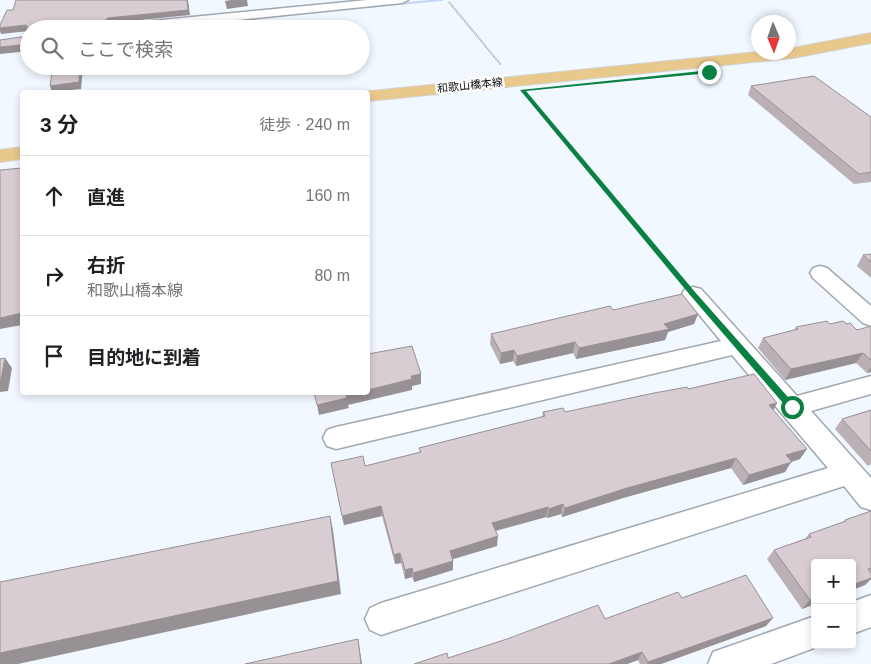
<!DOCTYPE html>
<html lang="ja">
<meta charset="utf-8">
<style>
:root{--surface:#fff;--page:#f2f2f2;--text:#202124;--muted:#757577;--line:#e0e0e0}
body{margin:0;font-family:Helvetica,"Noto Sans JP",sans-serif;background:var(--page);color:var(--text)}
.controls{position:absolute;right:15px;bottom:15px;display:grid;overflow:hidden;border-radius:5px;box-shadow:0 2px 8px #0003}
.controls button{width:45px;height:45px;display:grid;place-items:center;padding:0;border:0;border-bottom:1px solid var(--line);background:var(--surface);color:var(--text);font:25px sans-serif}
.compass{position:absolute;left:751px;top:15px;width:45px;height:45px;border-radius:50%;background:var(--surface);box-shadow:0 2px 8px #0003;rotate:178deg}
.stop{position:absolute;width:15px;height:15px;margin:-11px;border:4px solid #0b8043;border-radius:50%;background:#fff}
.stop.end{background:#0b8043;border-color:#fff;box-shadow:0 1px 5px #0008}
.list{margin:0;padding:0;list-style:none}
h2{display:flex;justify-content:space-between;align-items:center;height:65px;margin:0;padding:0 20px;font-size:21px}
h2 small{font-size:16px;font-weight:400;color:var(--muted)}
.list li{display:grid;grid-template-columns:32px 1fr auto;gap:15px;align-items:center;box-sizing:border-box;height:80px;padding:0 20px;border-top:1px solid var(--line)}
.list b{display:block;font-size:19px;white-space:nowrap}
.list p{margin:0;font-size:16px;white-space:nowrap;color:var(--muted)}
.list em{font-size:16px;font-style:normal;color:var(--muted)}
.icon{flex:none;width:28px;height:28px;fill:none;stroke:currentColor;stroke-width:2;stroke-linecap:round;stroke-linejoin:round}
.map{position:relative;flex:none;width:871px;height:664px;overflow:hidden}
.search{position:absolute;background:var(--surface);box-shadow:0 2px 8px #0003;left:20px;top:20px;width:350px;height:55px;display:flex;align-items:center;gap:12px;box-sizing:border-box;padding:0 18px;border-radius:28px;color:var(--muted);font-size:19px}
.panel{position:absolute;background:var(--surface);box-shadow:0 2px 8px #0003;left:20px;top:90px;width:350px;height:305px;border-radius:5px}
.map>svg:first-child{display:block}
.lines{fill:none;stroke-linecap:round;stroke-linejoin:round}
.stream{fill:#c3d6f8;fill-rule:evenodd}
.minor-casing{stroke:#a1a8b0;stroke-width:3}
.primary-casing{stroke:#d3d4d4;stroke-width:2}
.path-far2{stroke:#9da2a8;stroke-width:2;stroke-dasharray:1 1;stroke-linecap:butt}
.path-far1{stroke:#9da2a8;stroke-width:2.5;stroke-dasharray:2 2;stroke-linecap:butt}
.path{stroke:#9da2a8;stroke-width:3;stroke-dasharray:2.5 2.5;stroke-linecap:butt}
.minor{fill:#fff;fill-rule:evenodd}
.primary{fill:#e9c88c;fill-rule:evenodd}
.wall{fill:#bab0b5}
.shaded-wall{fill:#979094}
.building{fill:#d8cdd3;stroke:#979094}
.route{fill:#0b8043}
.labels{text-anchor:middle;stroke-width:4.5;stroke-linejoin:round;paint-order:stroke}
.far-street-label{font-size:11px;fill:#0c0f12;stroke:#fff}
</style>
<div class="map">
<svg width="871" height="664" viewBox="0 0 871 664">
<rect width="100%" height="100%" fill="#f2f8ff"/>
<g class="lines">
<polygon class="stream" points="429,0 444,0 442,1 301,14 299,13 301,12"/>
<g class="minor-casing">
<g id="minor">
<polygon points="367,0 408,0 402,3 151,29 105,29 111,25"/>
<polygon points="820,266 827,268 871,306 871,326 863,323 813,278 810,273 813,268"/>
<polygon points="693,287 701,289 797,396 871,376 871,394 811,411 871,478 871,510 861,507 844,486 381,635 370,630 365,619 370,608 381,603 828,468 732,355 336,449 327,446 323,438 327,430 336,427 721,341 682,294 685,289"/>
<polygon points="871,595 871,627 852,634 852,602"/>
<polygon points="815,616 815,645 822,645 771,664 708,664 713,652"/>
</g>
</g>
<g class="primary-casing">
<g id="primary">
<polygon points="871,33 871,43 793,58 368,101 368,92 361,92 758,52 788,52 788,49"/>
<polygon points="22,147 22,159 0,162 0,150"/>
</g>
</g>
<g class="path-far2">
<polyline points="449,2 501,65"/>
<polyline points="529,98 537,107"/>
</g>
<polyline class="path-far1" points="536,106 653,246"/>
<polyline class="path" points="652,245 679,278"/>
<use href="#minor" class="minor"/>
<use href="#primary" class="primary"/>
</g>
<g class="wall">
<polygon points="751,86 871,117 871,182 854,184 748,95"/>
<polygon points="871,254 871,278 857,266 863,255"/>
<polygon points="613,310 698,314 694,324 668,332 665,340 576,359 573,353 516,366 513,361 500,364 490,344 491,334"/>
<polygon points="830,324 847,324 857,330 871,326 871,372 867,373 856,363 785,380 758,348 763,338 794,330 796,327"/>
<polygon points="688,389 773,410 800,459 791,462 785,472 743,485 731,468 623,498 562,517 561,514 547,518 546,517 496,531 497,546 453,559 453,570 414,582 412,577 405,579 401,563 395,564 382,516 344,525 331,463 365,466 420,452 419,448 542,417 543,412 565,412"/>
<polygon points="871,410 871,464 868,466 835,429 842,419"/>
<polygon points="871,511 871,579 865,585 802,609 767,559 774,550 805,539 809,534 843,522 845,520"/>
<polygon points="682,598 766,626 661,664 640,664 638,660 627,664 414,664 448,658 605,619"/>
</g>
<g class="shaded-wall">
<polygon points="188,0 190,15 110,23 107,26 107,29 105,29 101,23 108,18"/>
<polygon points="231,0 247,0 248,6 227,9 225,1"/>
<polygon points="26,25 29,31 1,34 0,31 0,28"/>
<polygon points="29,44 29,51 0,54 0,47"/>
<polygon points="80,66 83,66 81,89 52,92 50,86"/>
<polygon points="22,313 22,325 0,329 0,318"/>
<polygon points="698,314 694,324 668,332 665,340 576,359 579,348"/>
<polygon points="575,342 573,353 516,366 517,356"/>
<polygon points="514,350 513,361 500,364 501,353"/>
<polygon points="863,353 856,363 785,380 791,369"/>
<polygon points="5,358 12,368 8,391 0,392 0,380"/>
<polygon points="871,367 871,372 867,373"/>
<polygon points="421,374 421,384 412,386 412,390 348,405 349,408 319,415 317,405 346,395 358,392 368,392 368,390 411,376"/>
<polygon points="777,403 772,413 769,405"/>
<polygon points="807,449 800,459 791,462 785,472 743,485 749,475 786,455"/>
<polygon points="736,458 731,468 623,498 562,517 565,508 627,488"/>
<polygon points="563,504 561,514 547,518 549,509"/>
<polygon points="381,506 382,516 344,525 342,516"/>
<polygon points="548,507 546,517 491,532 492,523"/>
<polygon points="330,516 333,530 341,594 18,664 0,664 0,653"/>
<polygon points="498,536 497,546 450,560 450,551"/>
<polygon points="400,553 401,563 395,564 394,555"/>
<polygon points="453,561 453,570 414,582 413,573"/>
<polygon points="412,568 412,577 405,579 405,570"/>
<polygon points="871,578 871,579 865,585 852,590 852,585"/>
<polygon points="815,599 815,604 802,609 810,600"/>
<polygon points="773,618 766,626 661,664 647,664 648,662"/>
<polygon points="358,639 360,651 362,664 361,664"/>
<polygon points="642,652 638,660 627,664 609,664"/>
</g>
<g class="building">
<polygon points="16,0 187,0 188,10 108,18 101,23 106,25 105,29 29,29 29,44 0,47 0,40 28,36 28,27 26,25 0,28 0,25 7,10 13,10"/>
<polygon points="53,66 80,66 79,82 50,86"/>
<polygon points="814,76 871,117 871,172 859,174 751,86"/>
<polygon points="22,168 22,313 0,318 0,170"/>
<polygon points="871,254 871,262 863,255"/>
<polygon points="682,294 698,314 664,324 669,329 579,348 575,342 517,356 514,350 501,353 491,334 610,306 613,310"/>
<polygon points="827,321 830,324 843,321 847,324 850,323 857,330 871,326 871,360 863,353 791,369 763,338 798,329 796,327"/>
<polygon points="412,346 421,374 411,376 412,379 368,390 368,354"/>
<polygon points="5,358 1,380 0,380 0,359"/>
<polygon points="754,374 777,403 769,405 807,449 786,455 792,462 749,475 736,458 627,488 565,508 563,504 549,509 548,507 492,523 498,536 450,551 453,561 413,573 412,568 405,570 400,553 394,555 381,506 342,516 331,463 363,456 365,466 421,452 419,448 545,416 543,412 563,408 565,412 654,393 687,387 688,389"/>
<polygon points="314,392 358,392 346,395 347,398 317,405"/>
<polygon points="871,410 871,451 842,419"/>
<polygon points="871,511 871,568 868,569 871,573 871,578 852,585 852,563 815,563 815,599 810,600 774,550 811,537 809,534 846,521 845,520"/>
<polygon points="330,516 338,581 0,653 0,582"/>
<polygon points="746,575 773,618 648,662 642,652 609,664 414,664 447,653 448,658 507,639 598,605 605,619 678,592 682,598"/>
<polygon points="358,639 361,664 245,664"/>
</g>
<polygon class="route" points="711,70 709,73 526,91 695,292 795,405 797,407 792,411 789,410 690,295 520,90"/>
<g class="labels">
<g class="far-street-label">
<text transform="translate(470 85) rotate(-6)" y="4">和歌山橋本線</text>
</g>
</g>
</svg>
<div class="controls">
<button>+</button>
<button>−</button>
</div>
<svg class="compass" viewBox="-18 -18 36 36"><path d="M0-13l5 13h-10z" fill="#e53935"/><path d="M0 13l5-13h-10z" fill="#757577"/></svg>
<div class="stop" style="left:792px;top:407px"></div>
<div class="stop end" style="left:709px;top:72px"></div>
<div class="search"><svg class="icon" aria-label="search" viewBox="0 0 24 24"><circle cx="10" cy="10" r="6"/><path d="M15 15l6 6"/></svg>ここで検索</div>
<section class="panel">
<h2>3 分<small>徒歩 · 240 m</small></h2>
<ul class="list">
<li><svg class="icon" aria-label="ahead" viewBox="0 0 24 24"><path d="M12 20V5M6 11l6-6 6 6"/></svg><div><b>直進</b></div><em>160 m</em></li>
<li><svg class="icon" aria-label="right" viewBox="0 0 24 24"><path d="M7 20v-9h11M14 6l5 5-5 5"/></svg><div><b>右折</b><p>和歌山橋本線</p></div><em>80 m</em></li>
<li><svg class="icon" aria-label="arrive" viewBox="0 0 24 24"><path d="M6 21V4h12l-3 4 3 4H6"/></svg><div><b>目的地に到着</b></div></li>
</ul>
</section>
</div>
